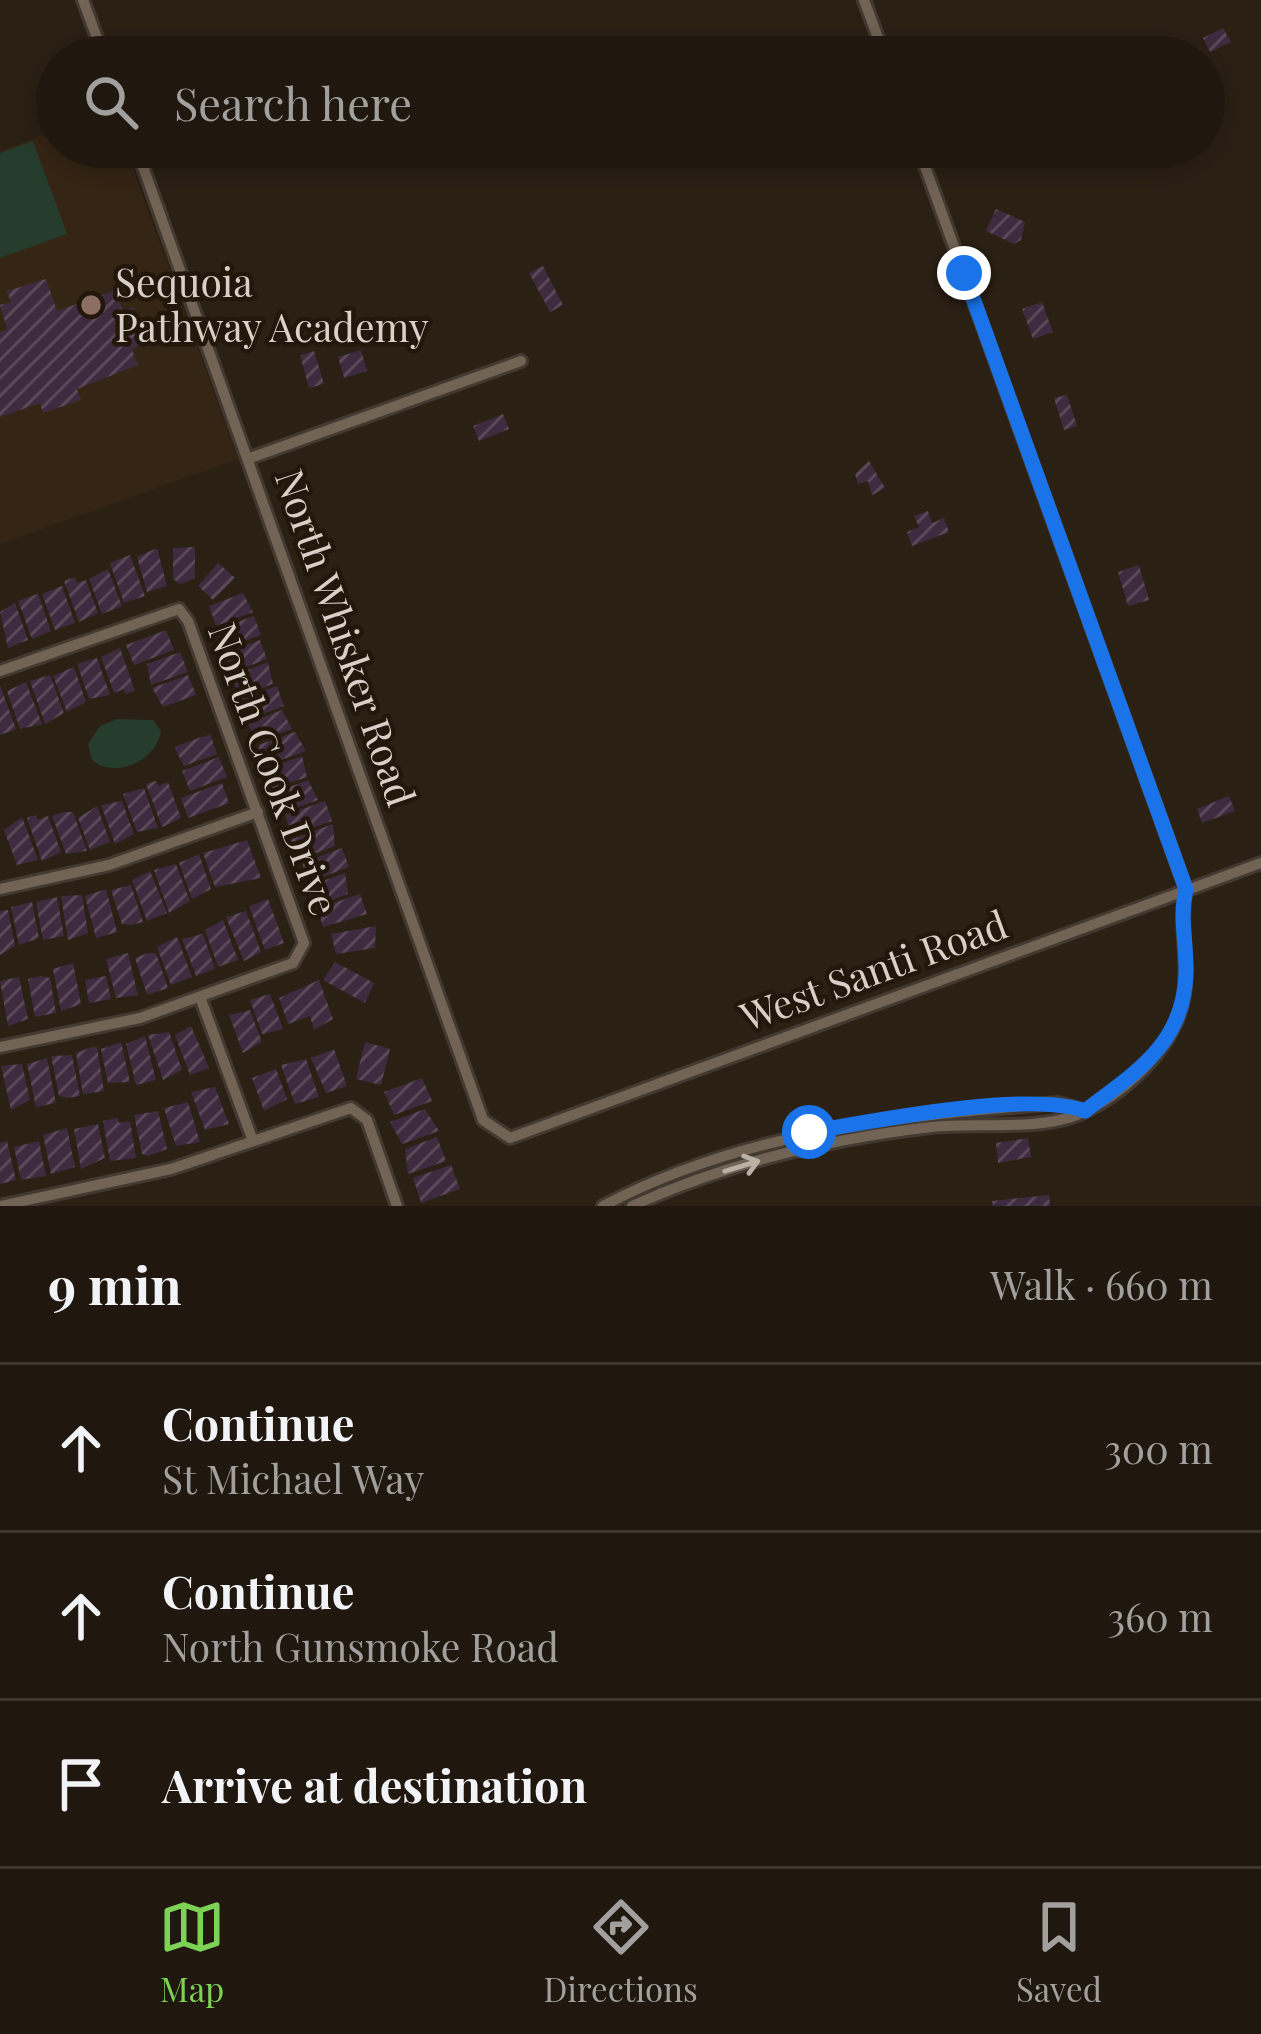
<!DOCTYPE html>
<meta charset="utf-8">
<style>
:root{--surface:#20180f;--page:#282118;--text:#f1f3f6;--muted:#a2a09e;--line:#3d372f;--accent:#7dd154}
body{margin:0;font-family:"Playfair Display",serif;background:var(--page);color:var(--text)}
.stop{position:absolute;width:36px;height:36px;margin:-27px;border:9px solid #1a73e8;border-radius:50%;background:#fff}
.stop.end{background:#1a73e8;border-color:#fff;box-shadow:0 3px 12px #0008}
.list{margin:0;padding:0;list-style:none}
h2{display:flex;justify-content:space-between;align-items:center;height:156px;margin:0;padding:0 48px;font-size:51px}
h2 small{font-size:39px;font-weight:400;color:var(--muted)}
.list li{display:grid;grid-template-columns:78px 1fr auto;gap:36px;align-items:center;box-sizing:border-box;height:168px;padding:0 48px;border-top:3px solid var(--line)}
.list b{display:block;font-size:45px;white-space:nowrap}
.list p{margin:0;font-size:39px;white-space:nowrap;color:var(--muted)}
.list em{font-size:39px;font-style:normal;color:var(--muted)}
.icon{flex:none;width:66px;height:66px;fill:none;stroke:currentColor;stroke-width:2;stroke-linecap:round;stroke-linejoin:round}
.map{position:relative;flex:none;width:1261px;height:1206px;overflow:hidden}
.search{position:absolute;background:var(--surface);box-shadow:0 6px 30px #0003;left:36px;right:36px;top:36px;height:132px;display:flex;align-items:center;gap:30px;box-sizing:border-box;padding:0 42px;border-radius:66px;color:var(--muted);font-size:45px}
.sheet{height:660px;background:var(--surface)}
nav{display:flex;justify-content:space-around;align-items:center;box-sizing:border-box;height:168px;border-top:3px solid var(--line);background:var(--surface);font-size:33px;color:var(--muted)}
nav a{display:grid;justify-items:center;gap:6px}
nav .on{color:var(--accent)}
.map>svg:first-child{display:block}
.built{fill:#352514}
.green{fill:#263c2d}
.building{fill:url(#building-hatch)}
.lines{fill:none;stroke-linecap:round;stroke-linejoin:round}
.street-casing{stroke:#433931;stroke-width:16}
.street{stroke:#716455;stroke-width:10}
.oneway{stroke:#b9b0a6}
.route{stroke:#1a73e8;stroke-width:15}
.education-dot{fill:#8d6e63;stroke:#22170a;stroke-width:4.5}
.labels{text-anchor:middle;stroke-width:9;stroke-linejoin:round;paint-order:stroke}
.poi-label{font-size:39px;fill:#d8d0c8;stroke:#22170a;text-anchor:start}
.street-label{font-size:39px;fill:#d8d0c8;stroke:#22170a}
</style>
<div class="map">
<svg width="1261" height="1206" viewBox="0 0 1261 1206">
<defs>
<pattern id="building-hatch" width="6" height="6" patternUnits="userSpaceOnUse" patternTransform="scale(3)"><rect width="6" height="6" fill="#3f2b3f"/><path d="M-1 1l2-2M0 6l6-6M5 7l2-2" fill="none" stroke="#5a4959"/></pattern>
</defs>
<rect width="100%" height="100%" fill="#2b2014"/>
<polygon class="built" points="57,130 57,147 125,147 238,459 0,544 0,151"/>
<g class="green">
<polygon points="33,141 67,234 0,258 0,153"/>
<path d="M117 719 153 720 161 731C157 760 116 780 92 760L88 744 100 726Z"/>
</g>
<g class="building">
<polygon points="1223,28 1231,42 1210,52 1203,38"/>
<polygon points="996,209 1025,222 1021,240 1014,244 986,231"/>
<polygon points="543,266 563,305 550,312 529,273"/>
<polygon points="46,279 57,311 116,290 123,311 133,307 145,340 132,350 138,365 77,389 81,400 43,413 40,403 0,417 0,332 7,329 0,305 11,302 7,291"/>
<polygon points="1042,302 1053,332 1033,339 1022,309"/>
<polygon points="361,350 367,371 344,378 338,357"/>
<polygon points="314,351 324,384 309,388 300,355"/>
<polygon points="1067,395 1077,426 1064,430 1054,398"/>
<polygon points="503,414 509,429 479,441 473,426"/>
<polygon points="869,461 885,488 872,495 868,481 858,484 855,474"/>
<polygon points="928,511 932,523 944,518 949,532 912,546 907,532 919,527 914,516"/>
<polygon points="195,547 195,578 181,584 173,579 173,548"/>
<polygon points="157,548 167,586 147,592 137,557"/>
<polygon points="130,555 145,596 124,603 110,563"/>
<polygon points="218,563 235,578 213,600 198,586"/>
<polygon points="1139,565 1149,600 1128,606 1118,572"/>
<polygon points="108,569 122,606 102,614 89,579"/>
<polygon points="75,577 77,583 86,580 98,613 79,622 64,581"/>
<polygon points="62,586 75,623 55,630 42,594"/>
<polygon points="243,593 253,612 216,626 209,606"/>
<polygon points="38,594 51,631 32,639 18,601"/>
<polygon points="15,603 28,640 8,648 0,612"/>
<polygon points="254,616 261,635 224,648 215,630"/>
<polygon points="166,630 174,650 134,665 126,645"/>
<polygon points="260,640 267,659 230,673 224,653"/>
<polygon points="120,648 135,691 125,694 124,689 114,693 101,657"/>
<polygon points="180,652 188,672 151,685 147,664"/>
<polygon points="97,658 110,695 89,699 77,664"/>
<polygon points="268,662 273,684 239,696 232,676"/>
<polygon points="74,667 86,702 67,712 53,676"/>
<polygon points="50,675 64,713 45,724 30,681"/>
<polygon points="188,675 196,695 163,707 152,688"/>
<polygon points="26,682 42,724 20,729 7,691"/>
<polygon points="0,685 16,729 0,735"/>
<polygon points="277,686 284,706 247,720 241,699"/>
<polygon points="282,710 292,729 256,742 248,723"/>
<polygon points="295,732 306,751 264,766 258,745"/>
<polygon points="210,734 217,754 184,766 174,747"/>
<polygon points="302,756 307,777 272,789 266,769"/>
<polygon points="219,757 227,777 190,791 182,771"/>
<polygon points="308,780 318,800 282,813 274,793"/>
<polygon points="156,781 158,786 168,782 181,818 162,827 146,784"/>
<polygon points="222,783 229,803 188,818 181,798"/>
<polygon points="144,788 158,828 137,832 123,794"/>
<polygon points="1229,796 1235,811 1202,823 1197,809"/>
<polygon points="122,801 134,834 115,844 101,805"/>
<polygon points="325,801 332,821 292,835 285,815"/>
<polygon points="97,806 110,842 90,850 78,818"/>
<polygon points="64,812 73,812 87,851 66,854 52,816"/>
<polygon points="36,815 38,820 48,816 61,852 42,861 27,818"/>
<polygon points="22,817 38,860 17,865 4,830"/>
<polygon points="333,824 335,846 300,859 290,840"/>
<polygon points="247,840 261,878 215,887 203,853"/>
<polygon points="342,848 349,867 309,882 302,863"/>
<polygon points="199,854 211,889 192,899 179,863"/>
<polygon points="176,864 190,901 169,913 154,870"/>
<polygon points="150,871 167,913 147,921 132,880"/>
<polygon points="345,873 348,894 315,906 309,886"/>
<polygon points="131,885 143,922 132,925 122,924 111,890"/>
<polygon points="106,889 117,932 96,938 85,896"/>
<polygon points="360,894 367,914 323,927 318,908"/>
<polygon points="82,895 88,933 68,940 61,896"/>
<polygon points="57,897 64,936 43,940 36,902"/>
<polygon points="268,899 284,943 265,950 249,906"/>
<polygon points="32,902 39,938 19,945 11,907"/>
<polygon points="8,910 15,946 0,955 0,911"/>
<polygon points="246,911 261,952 244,961 226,917"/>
<polygon points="223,920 238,960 218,967 205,930"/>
<polygon points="376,926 375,948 336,954 331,934"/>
<polygon points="203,934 215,969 196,976 182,939"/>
<polygon points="177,937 192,977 171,985 157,947"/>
<polygon points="128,953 138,995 116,998 106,959"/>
<polygon points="148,953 156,953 168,988 147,995 135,958"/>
<polygon points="335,962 374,983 365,1003 323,980"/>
<polygon points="73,963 81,1004 61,1011 53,969"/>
<polygon points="41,976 50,978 56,1013 35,1017 28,979"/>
<polygon points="106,976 111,999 89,1003 85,980"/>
<polygon points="19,977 28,1019 8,1026 0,981"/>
<polygon points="319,980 333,1019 314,1030 310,1016 288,1024 279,998"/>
<polygon points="270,994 283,1029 262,1034 250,1000"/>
<polygon points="250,1010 262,1042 243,1053 229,1015"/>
<polygon points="191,1026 209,1068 190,1075 175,1035"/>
<polygon points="169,1032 182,1070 163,1080 148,1035"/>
<polygon points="145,1036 156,1080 136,1085 126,1044"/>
<polygon points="121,1042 130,1082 108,1083 101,1049"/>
<polygon points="365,1042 390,1049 381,1085 356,1079"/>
<polygon points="92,1047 97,1047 104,1091 83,1094 76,1053"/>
<polygon points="334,1049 347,1086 326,1093 311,1058"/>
<polygon points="72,1055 80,1096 67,1098 59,1096 51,1056"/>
<polygon points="47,1058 56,1103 36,1107 27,1064"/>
<polygon points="306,1059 319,1097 295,1104 281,1065"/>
<polygon points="22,1064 30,1100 11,1110 1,1066"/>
<polygon points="276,1069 287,1099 264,1111 252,1078"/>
<polygon points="422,1078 432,1101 394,1115 384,1092"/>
<polygon points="215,1087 229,1124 205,1130 191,1092"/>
<polygon points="188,1102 200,1142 176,1146 164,1108"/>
<polygon points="425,1109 439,1131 402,1144 390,1122"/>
<polygon points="158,1111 167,1149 148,1156 142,1154 134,1115"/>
<polygon points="118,1118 119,1123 130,1121 136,1158 110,1161 103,1121"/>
<polygon points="98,1124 105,1158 81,1169 74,1129"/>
<polygon points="67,1128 75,1167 51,1174 43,1135"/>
<polygon points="437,1137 446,1161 408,1174 405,1149"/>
<polygon points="1028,1138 1031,1157 998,1163 996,1143"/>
<polygon points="7,1141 16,1180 0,1184 0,1143"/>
<polygon points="39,1141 46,1176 21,1180 14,1147"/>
<polygon points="451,1165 460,1189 421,1203 413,1178"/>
<polygon points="1049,1195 1050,1206 993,1206 992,1201"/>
</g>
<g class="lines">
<g class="street-casing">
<g id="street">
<polyline points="83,0 104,57"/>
<polyline points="864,0 885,57"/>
<polyline points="136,147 483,1120 510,1138 1261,863"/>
<polyline points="250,458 521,361"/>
<polyline points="0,671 179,609 188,621 304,943 293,963 140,1018 0,1047"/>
<polyline points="0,889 109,865 258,812"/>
<polyline points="200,997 253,1141"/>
<polyline points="0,1206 171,1169 351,1108 367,1120 397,1206"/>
<path d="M603 1206C745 1131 900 1116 1058 1103L1085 1111"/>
<path d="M632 1206C726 1163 829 1139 931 1127 976 1122 1035 1131 1077 1115 1120 1097 1162 1059 1179 1015 1194 973 1177 931 1186 889L918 147"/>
</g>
</g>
<use href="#street" class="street"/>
</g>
<defs><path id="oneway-shaft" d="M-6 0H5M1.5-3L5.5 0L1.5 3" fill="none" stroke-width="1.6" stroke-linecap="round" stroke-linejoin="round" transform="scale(3)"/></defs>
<use class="oneway" href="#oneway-shaft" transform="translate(742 1166) rotate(-17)"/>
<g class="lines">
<path class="route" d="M809 1132C872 1121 1029 1090 1085 1111 1134 1073 1184 1045 1186 973 1187 943 1179 919 1186 889L964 273"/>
</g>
<circle class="education-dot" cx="91" cy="305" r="12"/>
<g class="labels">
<g class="poi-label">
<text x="115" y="297">Sequoia<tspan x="115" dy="45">Pathway Academy</tspan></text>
</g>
<g class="street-label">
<text transform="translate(345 638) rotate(71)" y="14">North Whisker Road</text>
<text transform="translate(273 769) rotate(70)" y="14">North Cook Drive</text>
<text transform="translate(874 971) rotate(-20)" y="14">West Santi Road</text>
</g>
</g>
</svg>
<div class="stop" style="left:809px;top:1132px"></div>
<div class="stop end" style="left:964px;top:273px"></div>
<div class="search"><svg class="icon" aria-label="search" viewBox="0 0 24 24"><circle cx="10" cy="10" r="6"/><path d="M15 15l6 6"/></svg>Search here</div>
</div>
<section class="sheet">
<h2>9 min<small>Walk · 660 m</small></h2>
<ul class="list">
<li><svg class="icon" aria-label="ahead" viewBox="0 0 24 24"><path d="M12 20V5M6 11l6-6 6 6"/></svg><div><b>Continue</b><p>St Michael Way</p></div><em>300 m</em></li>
<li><svg class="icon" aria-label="ahead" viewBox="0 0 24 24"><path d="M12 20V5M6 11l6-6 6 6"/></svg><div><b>Continue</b><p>North Gunsmoke Road</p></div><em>360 m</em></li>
<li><svg class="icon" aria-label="arrive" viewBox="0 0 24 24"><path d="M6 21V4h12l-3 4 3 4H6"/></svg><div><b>Arrive at destination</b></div></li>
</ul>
</section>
<nav>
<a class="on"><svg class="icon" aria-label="map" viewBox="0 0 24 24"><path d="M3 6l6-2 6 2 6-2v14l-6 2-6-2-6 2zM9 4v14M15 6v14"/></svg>Map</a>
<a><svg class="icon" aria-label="directions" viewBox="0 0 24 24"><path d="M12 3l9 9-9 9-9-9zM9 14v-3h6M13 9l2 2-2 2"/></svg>Directions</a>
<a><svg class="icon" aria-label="saved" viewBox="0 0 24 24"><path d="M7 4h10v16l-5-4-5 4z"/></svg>Saved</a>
</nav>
